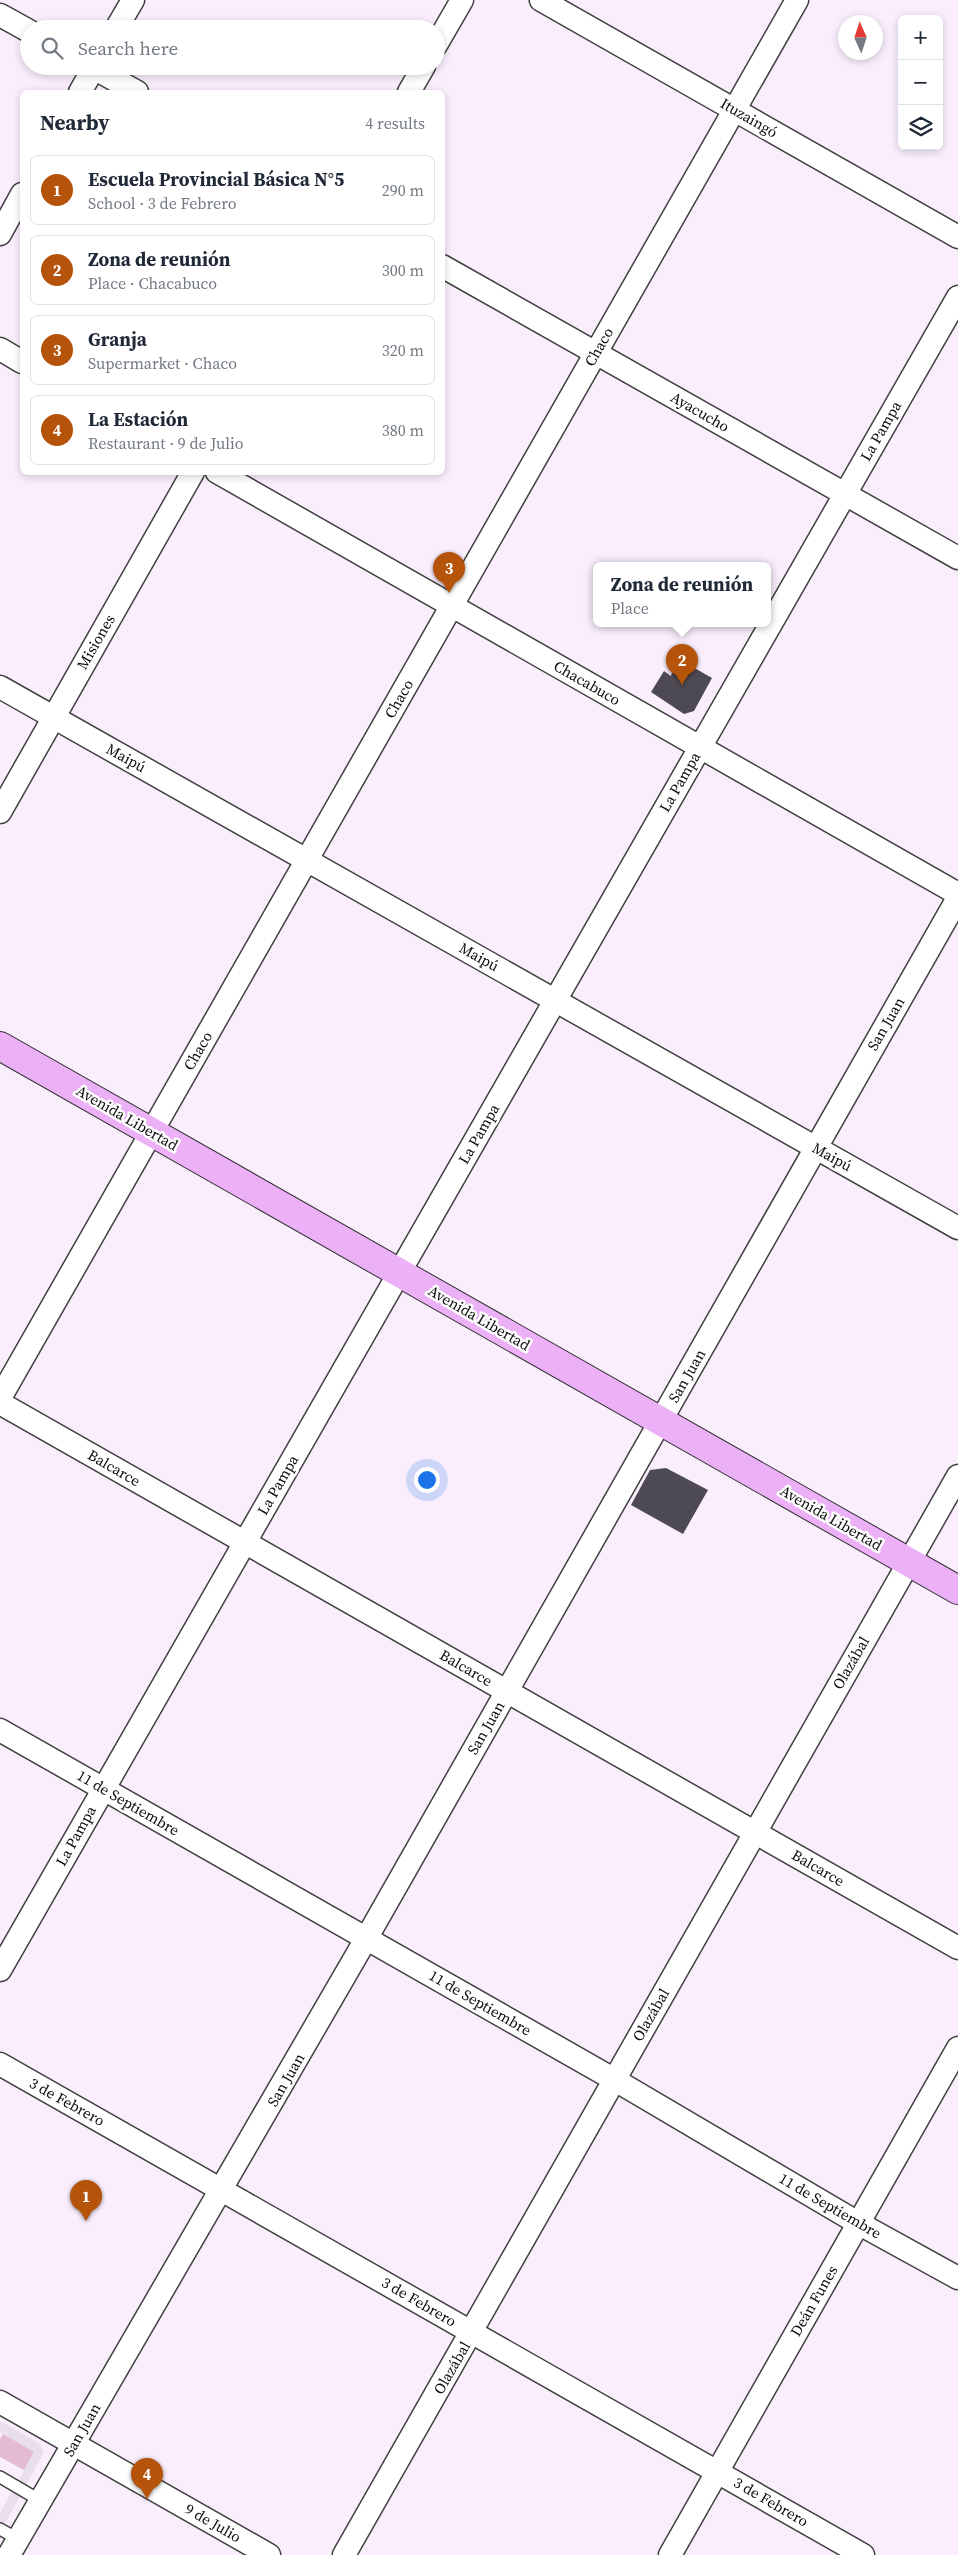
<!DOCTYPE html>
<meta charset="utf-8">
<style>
:root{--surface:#fff;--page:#f2f2f3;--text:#1f2937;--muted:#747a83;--line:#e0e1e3;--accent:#b45309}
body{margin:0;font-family:"Source Serif 4",serif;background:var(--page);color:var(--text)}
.controls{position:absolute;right:15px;top:15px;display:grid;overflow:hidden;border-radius:8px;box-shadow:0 2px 8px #0003}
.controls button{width:45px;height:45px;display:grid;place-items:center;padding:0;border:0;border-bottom:1px solid var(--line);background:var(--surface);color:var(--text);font:25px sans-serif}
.compass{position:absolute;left:838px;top:15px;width:45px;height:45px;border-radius:50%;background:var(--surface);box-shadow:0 2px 8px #0003;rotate:357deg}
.you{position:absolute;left:426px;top:1479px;width:18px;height:18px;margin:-12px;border:4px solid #fff;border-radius:50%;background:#1a73e8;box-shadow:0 0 0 8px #1a73e833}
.badge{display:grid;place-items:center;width:32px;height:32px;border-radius:50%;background:var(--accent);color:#fff;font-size:16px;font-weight:700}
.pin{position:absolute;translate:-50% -41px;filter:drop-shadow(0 1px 2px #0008)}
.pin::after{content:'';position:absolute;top:26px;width:18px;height:15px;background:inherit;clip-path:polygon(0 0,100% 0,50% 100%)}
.popup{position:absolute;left:593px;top:562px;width:178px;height:65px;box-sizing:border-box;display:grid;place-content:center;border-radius:8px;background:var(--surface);filter:drop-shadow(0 1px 4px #0005);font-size:16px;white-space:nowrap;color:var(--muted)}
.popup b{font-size:19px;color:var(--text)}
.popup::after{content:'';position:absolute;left:50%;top:100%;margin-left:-10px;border:10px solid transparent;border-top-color:var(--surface)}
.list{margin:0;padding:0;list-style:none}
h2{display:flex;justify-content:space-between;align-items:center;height:65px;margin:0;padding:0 20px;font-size:21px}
h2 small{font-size:16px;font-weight:400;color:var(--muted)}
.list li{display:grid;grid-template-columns:32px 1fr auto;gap:15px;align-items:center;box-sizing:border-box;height:70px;margin:0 10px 10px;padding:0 10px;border:1px solid var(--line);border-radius:8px}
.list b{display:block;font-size:19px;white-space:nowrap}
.list p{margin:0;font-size:16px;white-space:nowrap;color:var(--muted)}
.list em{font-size:16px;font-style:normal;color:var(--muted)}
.icon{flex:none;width:28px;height:28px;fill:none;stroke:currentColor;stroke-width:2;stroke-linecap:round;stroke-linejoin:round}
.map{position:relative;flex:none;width:958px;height:2555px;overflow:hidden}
.search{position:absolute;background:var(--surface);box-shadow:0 2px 8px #0003;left:20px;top:20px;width:425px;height:55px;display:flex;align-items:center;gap:12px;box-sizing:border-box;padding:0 18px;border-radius:28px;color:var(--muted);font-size:19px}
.panel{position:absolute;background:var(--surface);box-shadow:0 2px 8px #0003;left:20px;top:90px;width:425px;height:385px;border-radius:8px}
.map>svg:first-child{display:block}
.green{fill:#e4bcd2}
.plaza{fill:#e8deec}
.building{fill:#4e4a54}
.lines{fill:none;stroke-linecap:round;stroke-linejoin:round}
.lane-casing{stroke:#404040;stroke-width:14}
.street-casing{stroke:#404040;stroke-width:25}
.secondary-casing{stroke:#2f2f2f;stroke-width:30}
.lane{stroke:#fff;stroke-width:11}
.street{stroke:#fff;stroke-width:22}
.secondary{stroke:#ebb0f6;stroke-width:28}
.labels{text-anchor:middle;stroke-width:5;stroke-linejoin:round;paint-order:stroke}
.street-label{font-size:15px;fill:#0d0d0d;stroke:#fff}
</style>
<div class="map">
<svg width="958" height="2555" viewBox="0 0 958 2555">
<rect width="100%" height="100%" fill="#faeefd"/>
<polygon class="green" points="3,2434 35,2451 24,2470 0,2457 0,2439"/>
<polygon class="plaza" points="0,2421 39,2443 44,2452 0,2533 0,2513 34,2452 0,2432"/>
<g class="building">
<polygon points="691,666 712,678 694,711 684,714 651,692 664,671 671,676 672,672 684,678"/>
<polygon points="666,1468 708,1490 683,1534 631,1505 650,1470"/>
</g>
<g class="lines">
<g class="lane-casing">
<g id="lane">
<polyline points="0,2477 41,2501"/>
<polyline points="0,2529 18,2539"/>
</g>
</g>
<g class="street-casing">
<g id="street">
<polyline points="541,0 958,237"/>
<polyline points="0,15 29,31"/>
<polyline points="116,29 133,0"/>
<polyline points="436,45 462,0"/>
<polyline points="90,66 137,92"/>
<polyline points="80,92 95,66"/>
<polyline points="409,92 424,66"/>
<polyline points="0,234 22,194"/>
<polyline points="442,266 958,558"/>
<polyline points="0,349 22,362"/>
<polyline points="217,472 958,894"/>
<polyline points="0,687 958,1228"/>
<polyline points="0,812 193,472"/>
<polyline points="0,1398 797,0"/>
<polyline points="0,1403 958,1948"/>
<polyline points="0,1730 615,2080 858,2223 958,2278"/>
<polyline points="0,1970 958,297"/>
<polyline points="0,2064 863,2555"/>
<polyline points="0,2402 269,2555"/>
<polyline points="9,2555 366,1939 958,898"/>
<polyline points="344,2555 958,1476"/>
<polyline points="670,2555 958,2048"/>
</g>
</g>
<g class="secondary-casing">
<polyline id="secondary" points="0,1046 958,1590"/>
</g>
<use href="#lane" class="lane"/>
<use href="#street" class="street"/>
<use href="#secondary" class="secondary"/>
</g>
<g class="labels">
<g class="street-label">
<text transform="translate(749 118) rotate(30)" y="5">Ituzaingó</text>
<text transform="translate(599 347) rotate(-60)" y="5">Chaco</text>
<text transform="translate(700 412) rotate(30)" y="5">Ayacucho</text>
<text transform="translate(881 431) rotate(-60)" y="5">La Pampa</text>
<text transform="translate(96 642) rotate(-60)" y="5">Misiones</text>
<text transform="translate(587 683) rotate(30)" y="5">Chacabuco</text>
<text transform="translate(399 699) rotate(-60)" y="5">Chaco</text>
<text transform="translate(126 758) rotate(29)" y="5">Maipú</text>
<text transform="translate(680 782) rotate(-60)" y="5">La Pampa</text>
<text transform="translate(479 957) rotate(29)" y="5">Maipú</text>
<text transform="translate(886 1024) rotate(-60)" y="5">San Juan</text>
<text transform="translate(198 1051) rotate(-60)" y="5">Chaco</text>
<text transform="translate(127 1118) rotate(30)" y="5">Avenida Libertad</text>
<text transform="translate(479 1134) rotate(-60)" y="5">La Pampa</text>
<text transform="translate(832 1157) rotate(29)" y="5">Maipú</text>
<text transform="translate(479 1318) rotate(30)" y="5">Avenida Libertad</text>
<text transform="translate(687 1376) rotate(-60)" y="5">San Juan</text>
<text transform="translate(114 1468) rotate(30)" y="5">Balcarce</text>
<text transform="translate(278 1485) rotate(-60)" y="5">La Pampa</text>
<text transform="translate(831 1518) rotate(30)" y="5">Avenida Libertad</text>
<text transform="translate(851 1663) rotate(-60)" y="5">Olazábal</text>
<text transform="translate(466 1668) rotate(30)" y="5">Balcarce</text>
<text transform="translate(486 1728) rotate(-60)" y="5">San Juan</text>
<text transform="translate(128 1803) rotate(30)" y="5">11 de Septiembre</text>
<text transform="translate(76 1836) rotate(-61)" y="5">La Pampa</text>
<text transform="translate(818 1868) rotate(30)" y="5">Balcarce</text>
<text transform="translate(480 2003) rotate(30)" y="5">11 de Septiembre</text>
<text transform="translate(651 2015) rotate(-60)" y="5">Olazábal</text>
<text transform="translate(286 2080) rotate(-60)" y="5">San Juan</text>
<text transform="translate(67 2102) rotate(29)" y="5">3 de Febrero</text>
<text transform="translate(830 2206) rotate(30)" y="5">11 de Septiembre</text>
<text transform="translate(814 2301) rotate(-60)" y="5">Deán Funes</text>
<text transform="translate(419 2302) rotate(30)" y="5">3 de Febrero</text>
<text transform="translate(452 2368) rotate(-60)" y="5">Olazábal</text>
<text transform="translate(82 2430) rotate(-60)" y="5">San Juan</text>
<text transform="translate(771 2502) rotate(30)" y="5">3 de Febrero</text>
<text transform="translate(213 2523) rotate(30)" y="5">9 de Julio</text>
</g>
</g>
</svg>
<div class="controls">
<button>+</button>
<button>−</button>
<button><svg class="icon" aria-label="layers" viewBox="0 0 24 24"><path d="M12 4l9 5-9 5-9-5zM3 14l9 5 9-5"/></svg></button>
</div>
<svg class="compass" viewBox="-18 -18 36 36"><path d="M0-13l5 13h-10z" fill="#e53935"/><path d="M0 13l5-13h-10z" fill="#747a83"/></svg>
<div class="you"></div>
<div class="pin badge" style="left:86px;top:2221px">1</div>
<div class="pin badge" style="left:682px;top:685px">2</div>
<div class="popup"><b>Zona de reunión</b>Place</div>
<div class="pin badge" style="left:449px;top:593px">3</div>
<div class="pin badge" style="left:147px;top:2499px">4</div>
<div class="search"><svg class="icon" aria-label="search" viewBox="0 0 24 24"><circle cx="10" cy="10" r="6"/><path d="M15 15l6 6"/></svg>Search here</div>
<section class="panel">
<h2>Nearby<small>4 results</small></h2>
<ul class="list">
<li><span class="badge">1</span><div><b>Escuela Provincial Básica N°5</b><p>School · 3 de Febrero</p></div><em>290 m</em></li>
<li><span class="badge">2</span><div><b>Zona de reunión</b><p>Place · Chacabuco</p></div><em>300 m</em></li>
<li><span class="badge">3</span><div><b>Granja</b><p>Supermarket · Chaco</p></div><em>320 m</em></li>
<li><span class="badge">4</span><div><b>La Estación</b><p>Restaurant · 9 de Julio</p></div><em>380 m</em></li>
</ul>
</section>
</div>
